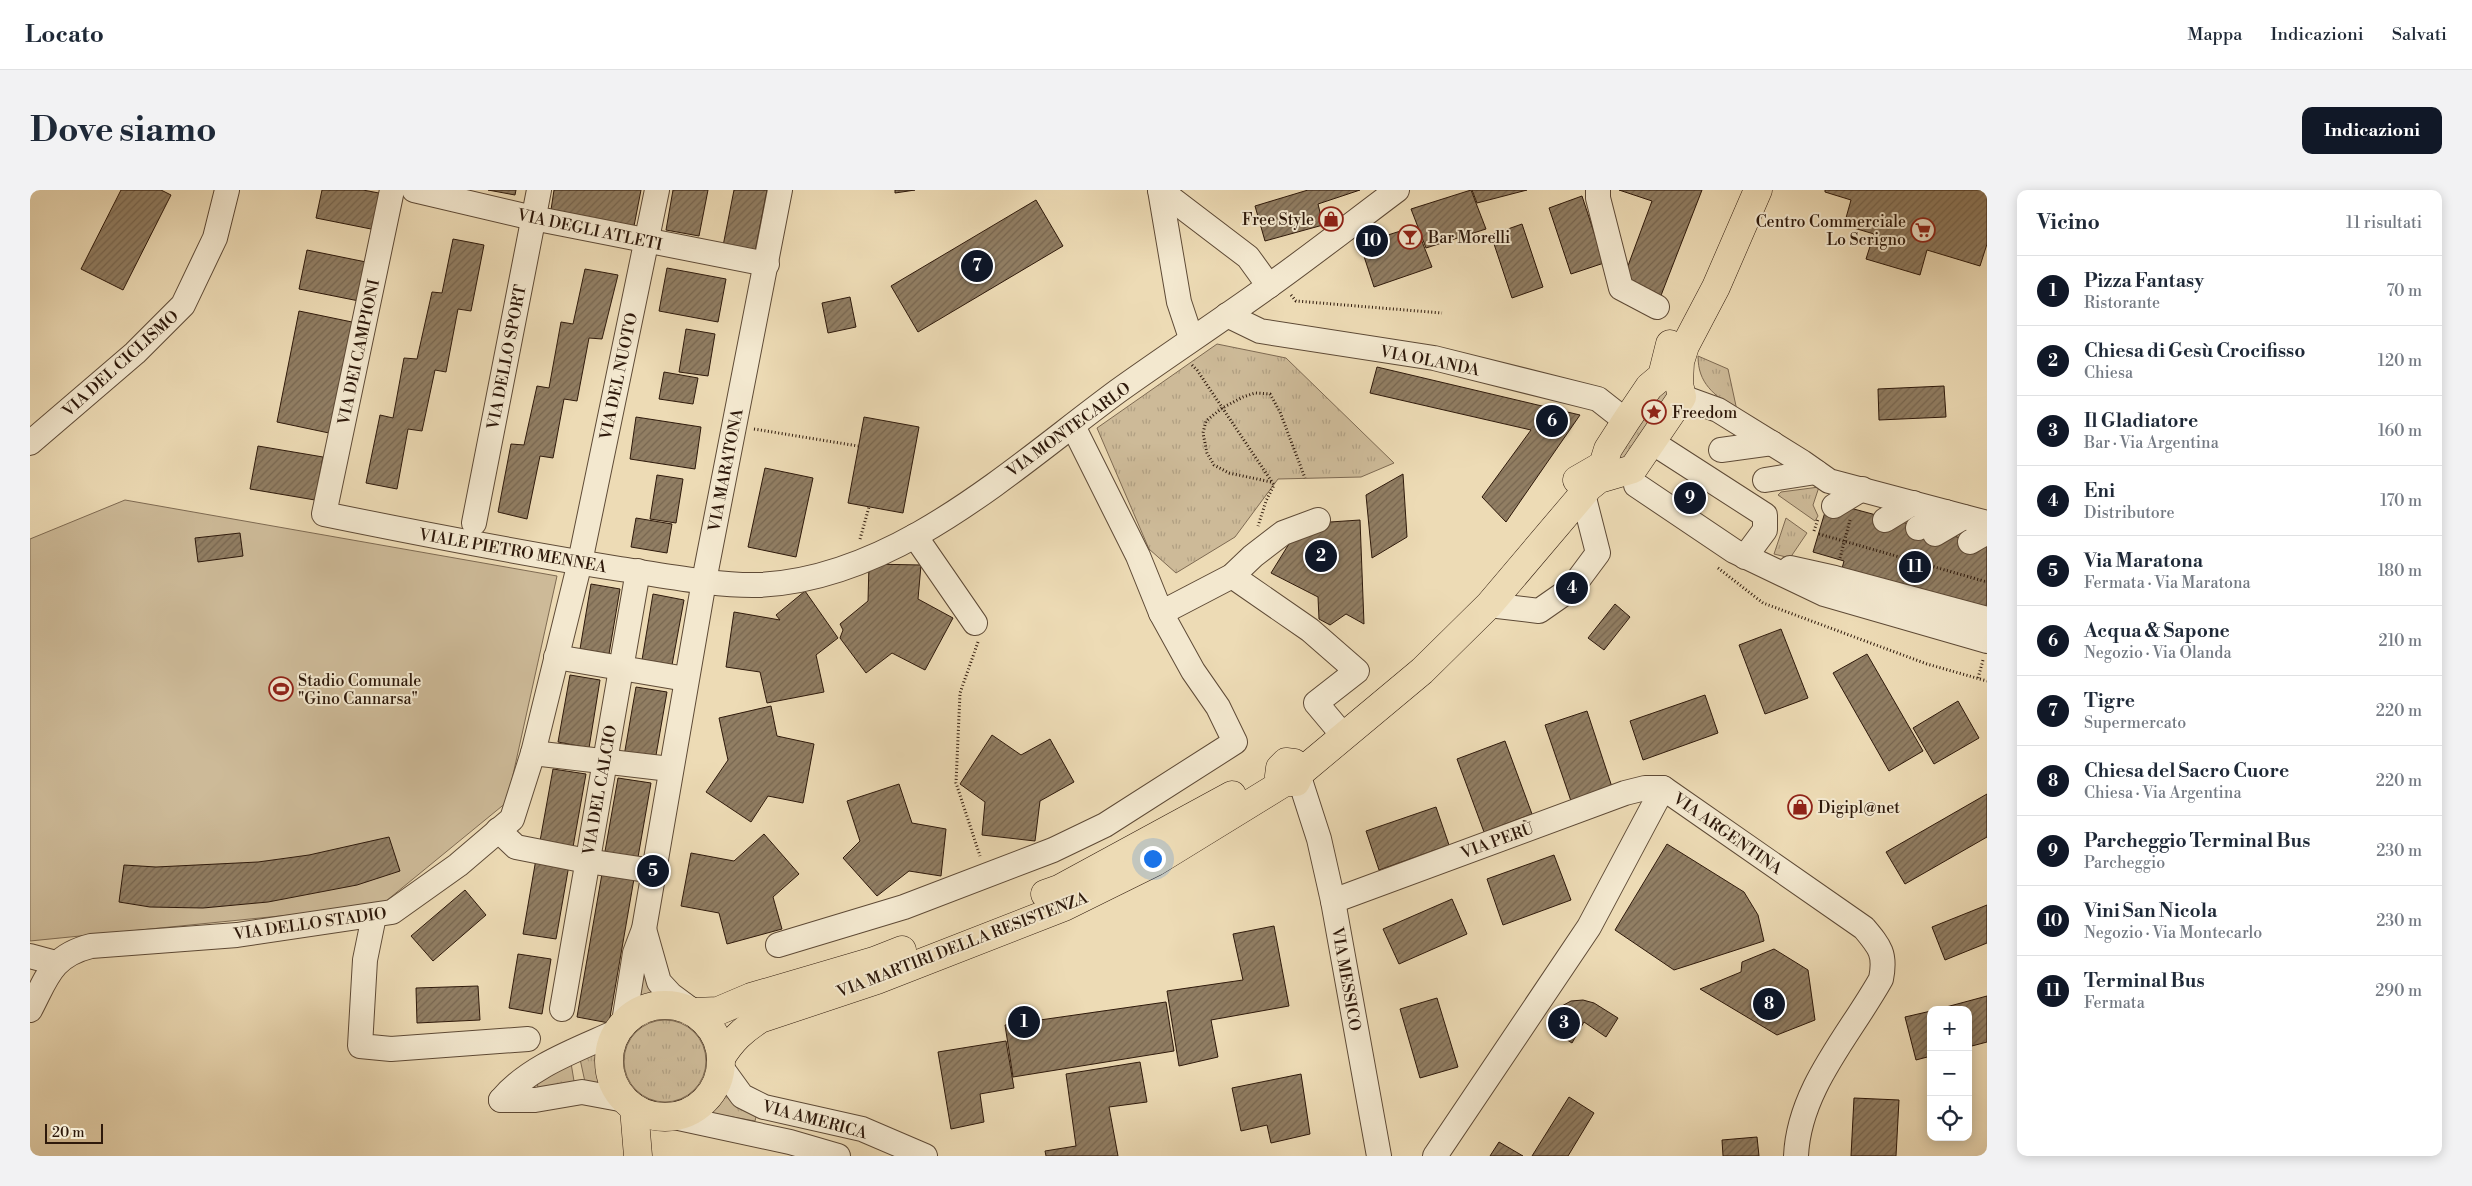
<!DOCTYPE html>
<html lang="it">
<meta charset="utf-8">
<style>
:root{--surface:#fff;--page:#f2f2f3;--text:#1f2937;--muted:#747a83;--line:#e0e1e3;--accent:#111827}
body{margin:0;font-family:"Libre Bodoni",serif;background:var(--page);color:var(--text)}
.controls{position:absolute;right:15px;bottom:15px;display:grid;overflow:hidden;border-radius:10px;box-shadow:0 2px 12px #0003}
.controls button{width:45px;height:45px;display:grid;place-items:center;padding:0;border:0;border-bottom:1px solid var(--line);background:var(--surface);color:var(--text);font:25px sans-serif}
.scale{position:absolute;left:15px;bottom:12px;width:58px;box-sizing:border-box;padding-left:5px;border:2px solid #2e190b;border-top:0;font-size:14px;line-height:18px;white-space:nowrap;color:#2e190b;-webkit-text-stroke:4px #f3e8cf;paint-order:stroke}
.you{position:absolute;left:1122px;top:668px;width:18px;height:18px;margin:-12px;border:4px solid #fff;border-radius:50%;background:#1a73e8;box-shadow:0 0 0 8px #1a73e833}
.badge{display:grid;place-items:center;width:32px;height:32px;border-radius:50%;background:var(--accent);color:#fff;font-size:16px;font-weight:700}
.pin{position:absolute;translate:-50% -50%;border:2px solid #fff;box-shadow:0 1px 5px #0006}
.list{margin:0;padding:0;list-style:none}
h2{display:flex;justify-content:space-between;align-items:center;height:65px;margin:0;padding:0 20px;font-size:21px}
h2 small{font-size:16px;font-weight:400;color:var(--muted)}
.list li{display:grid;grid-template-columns:32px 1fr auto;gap:15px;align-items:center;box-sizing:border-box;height:70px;padding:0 20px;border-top:1px solid var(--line)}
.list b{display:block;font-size:19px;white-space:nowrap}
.list p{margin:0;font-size:16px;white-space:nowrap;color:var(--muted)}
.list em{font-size:16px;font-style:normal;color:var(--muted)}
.icon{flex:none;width:28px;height:28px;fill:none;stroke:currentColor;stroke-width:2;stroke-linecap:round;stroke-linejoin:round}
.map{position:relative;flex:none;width:1957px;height:966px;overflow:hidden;border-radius:10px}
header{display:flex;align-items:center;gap:30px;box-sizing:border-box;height:70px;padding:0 25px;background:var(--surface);border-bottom:1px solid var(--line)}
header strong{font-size:24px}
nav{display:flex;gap:28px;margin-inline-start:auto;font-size:18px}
.intro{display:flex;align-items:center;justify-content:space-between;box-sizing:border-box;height:120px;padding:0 30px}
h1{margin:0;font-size:35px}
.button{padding:12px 22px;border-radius:10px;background:var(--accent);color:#fff;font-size:18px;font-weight:700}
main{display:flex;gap:30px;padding:0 30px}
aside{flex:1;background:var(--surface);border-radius:10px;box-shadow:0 2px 12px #0003}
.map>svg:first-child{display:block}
.grass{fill:url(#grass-tufts);stroke:#7e6a52}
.garden{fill:#cdba98;stroke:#7e6a52}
.building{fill:url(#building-hatch);stroke:#2e190b}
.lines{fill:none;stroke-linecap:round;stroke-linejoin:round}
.minor-casing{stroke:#5e4a36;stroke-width:26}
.major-casing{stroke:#2e190b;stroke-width:29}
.path{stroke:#2e190b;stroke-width:3;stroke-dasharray:1 2.5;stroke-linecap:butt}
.minor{stroke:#f3e8cf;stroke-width:24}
.major{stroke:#eddbb5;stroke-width:28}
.labels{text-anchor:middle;stroke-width:4;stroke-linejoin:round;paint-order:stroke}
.poi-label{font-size:16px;fill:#2e190b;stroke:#f3e8cf;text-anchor:start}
.street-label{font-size:16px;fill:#2e190b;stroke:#f3e8cf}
</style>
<header>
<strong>Locato</strong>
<nav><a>Mappa</a><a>Indicazioni</a><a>Salvati</a></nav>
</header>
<div class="intro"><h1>Dove siamo</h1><a class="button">Indicazioni</a></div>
<main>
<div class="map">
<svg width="1957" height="966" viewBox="0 0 1957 966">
<defs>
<pattern id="grass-tufts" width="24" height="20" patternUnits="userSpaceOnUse" patternTransform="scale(1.25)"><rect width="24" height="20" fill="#cdba98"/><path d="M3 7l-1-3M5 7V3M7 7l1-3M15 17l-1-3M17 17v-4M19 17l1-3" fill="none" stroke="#b09f82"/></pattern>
<pattern id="building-hatch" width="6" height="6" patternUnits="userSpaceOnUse" patternTransform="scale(1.25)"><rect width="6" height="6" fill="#917e63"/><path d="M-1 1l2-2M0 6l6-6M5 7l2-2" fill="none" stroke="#776650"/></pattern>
</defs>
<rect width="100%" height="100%" fill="#eddbb5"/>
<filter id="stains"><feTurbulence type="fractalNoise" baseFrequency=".004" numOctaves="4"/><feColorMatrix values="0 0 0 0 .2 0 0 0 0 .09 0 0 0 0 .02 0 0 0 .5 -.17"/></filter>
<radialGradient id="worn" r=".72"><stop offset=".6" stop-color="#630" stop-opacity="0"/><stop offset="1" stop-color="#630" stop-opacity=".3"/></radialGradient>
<g class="grass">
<polygon points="1187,154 1256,168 1364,273 1331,287 1248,289 1205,347 1146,383 1119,359 1067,238"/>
<path d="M1668 166 1698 179 1706 216 1704 219C1684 204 1668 194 1668 166Z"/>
<polygon points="1631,200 1638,200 1642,204 1601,272 1589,270 1589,263"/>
<polygon points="1789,297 1783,315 1788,326 1785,331 1748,305 1751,302"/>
<polygon points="1756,328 1777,343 1760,368 1744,364"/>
<polygon points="610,756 627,805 610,810"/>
<circle cx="635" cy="871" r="41"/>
<polygon points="569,862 569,877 572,893 555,892 550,869"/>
<polygon points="541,873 545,897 509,902 506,888"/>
<polygon points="696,902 727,923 725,931 680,923"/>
</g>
<polygon class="garden" points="95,310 527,386 477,612 350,716 0,751 0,349"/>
<g class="building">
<polygon points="91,0 131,0 141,5 93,100 51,79"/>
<polygon points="292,0 333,0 354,4 346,40 286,28"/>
<polygon points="458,0 486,0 485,5"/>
<polygon points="524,0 611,0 604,36 521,20"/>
<polygon points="643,0 678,0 669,46 636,40"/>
<polygon points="704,0 737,0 725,62 693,56"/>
<polygon points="865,0 885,0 865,3"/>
<polygon points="1278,0 1330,0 1288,14 1293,35 1235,51 1225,16"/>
<polygon points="1441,0 1456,39 1396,58 1381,19"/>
<polygon points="1442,0 1497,0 1447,13"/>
<polygon points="1589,0 1672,0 1630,108 1592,92 1622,11"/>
<polygon points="1795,0 1957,0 1957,54 1950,76 1897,60 1890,85 1836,69 1844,44 1814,35 1821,10 1795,2"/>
<polygon points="1552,6 1574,73 1541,84 1519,18"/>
<polygon points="1006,10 1033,56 888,142 861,96"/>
<polygon points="1492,34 1513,97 1482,108 1461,45"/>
<polygon points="1386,36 1402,77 1344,97 1330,54"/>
<polygon points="423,49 454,55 441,121 428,119 416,182 405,180 392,241 378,239 367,299 336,293 350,225 363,228 374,168 387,169 402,102 412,103"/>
<polygon points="277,60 336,72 329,111 269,99"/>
<polygon points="637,78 696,89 688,132 629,121"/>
<polygon points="555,79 588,85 572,149 559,148 547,211 534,209 523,268 510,266 497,329 468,322 481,254 494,255 507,196 519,198 531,132 543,134"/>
<polygon points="820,107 826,137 798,143 792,113"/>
<polygon points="269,121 322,132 299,243 247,232"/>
<polygon points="656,139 685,144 678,186 649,182"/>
<polygon points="1347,177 1550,225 1476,332 1452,307 1501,240 1340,203"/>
<polygon points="634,182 668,188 663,214 629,209"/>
<polygon points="1914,196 1916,227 1849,230 1848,199"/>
<polygon points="606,227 671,237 665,279 600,269"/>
<polygon points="834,227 889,237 873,323 818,313"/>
<polygon points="228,256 293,267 285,310 220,299"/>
<polygon points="735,278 783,288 766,367 718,357"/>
<polygon points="1373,284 1377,347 1342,368 1336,305"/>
<polygon points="627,285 653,289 646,333 620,329"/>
<polygon points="1798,312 1957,355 1957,446 1811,382 1814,371 1783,362"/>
<polygon points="606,328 642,334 637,363 601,357"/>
<polygon points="1330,330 1334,434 1316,424 1300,435 1289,429 1288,407 1241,383 1262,349 1300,332"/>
<polygon points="210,343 213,366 168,372 165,348"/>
<polygon points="839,374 891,375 888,409 923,428 895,480 862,463 836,483 810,448 813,440 810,434 838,411"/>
<polygon points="561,394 590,399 579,464 550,459"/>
<polygon points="775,401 808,448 786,465 794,502 737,513 730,482 696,477 704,422 750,430 746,425"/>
<polygon points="623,404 654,410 642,475 612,470"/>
<polygon points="1585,414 1600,427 1574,460 1558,448"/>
<polygon points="1751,439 1778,508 1735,524 1709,455"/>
<polygon points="1837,464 1893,561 1859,581 1803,483"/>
<polygon points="540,485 570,490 559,558 528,552"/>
<polygon points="606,497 637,502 625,571 594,566"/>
<polygon points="1675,505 1688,543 1613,570 1600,531"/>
<polygon points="1928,511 1949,548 1904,574 1883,538"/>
<polygon points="741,516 747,546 784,554 773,613 738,606 721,632 676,602 698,570 689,528"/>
<polygon points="1557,521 1582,597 1541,611 1515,535"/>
<polygon points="962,545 991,565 1020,549 1044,592 1010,611 1005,651 952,645 955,612 930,594"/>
<polygon points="1475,551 1502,624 1454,642 1427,569"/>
<polygon points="523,579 556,584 543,657 510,651"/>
<polygon points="588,588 621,593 607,673 574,667"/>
<polygon points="869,594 882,633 916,639 911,686 879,681 847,706 813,668 830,651 817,611"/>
<polygon points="1957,604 1957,647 1875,694 1856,662"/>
<polygon points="1406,617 1419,655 1349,680 1336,641"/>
<polygon points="734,644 769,684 743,707 752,739 697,754 689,723 651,716 661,663 704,671"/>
<polygon points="359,647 370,681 327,695 238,712 173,718 120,717 89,712 94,675 126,677 228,672 279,665"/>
<polygon points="1637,654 1714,702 1728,725 1734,751 1644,780 1585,740"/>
<polygon points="1524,665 1541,710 1473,735 1457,689"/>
<polygon points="506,669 539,675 526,749 493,744"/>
<polygon points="573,678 605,683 579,833 547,827"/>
<polygon points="435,700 456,725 403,771 381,746"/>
<polygon points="1422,709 1437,744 1369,774 1353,739"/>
<polygon points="1957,715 1957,753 1915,770 1902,737"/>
<polygon points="1244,736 1259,816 1181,830 1188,867 1149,876 1137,801 1213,790 1203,744"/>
<polygon points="1744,759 1778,780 1785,830 1747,845 1670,799 1711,782 1712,772"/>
<polygon points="488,764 521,769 512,824 479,818"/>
<polygon points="448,796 450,830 387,833 386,798"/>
<polygon points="1957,806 1957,852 1938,857 1938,820 1905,820"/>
<polygon points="1407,808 1428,877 1390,888 1370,819"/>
<polygon points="1553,810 1564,813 1588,828 1576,847 1554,832 1542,853 1518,838 1530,817 1541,811"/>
<polygon points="1136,812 1144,861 983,887 975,835"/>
<polygon points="1901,821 1901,866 1886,870 1875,827"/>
<polygon points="976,851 984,898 950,904 954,932 921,939 908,862"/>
<polygon points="1110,872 1117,912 1079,917 1088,966 1016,966 1015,961 1046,956 1036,884"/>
<polygon points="1271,884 1280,944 1241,953 1237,935 1211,941 1202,898"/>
<polygon points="1539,907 1564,923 1538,966 1502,966"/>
<polygon points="1824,908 1869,910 1866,966 1821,966"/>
<polygon points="1727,947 1729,966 1693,966 1692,950"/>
<polygon points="1469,952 1493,966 1460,966"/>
</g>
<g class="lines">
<g class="minor-casing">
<g id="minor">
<path d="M362 0 294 324C392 344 491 363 590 379 632 385 685 396 728 395 866 389 982 279 1088 201 1137 166 1187 133 1236 98 1281 66 1323 33 1367 0"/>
<polyline points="384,0 503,28 737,74"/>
<polyline points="1130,0 1149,112 1161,148"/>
<polyline points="1130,0 1218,67 1239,96"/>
<polyline points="1568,0 1568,8 1591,98 1627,117"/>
<polyline points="1197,125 1230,141 1404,168 1568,209 1596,231"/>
<polyline points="1652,207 1688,220 1772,272 1799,291 1957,333"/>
<polyline points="1043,236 1108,366 1131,423 1202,386 1223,366 1253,343 1288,330"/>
<polyline points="0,253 105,163 153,115 185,48 197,0"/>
<polyline points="1631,258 1735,325 1735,340 1715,367"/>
<polyline points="1691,260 1742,253"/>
<polyline points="1735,290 1786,282"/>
<polyline points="1606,295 1704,361 1794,404 1957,451"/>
<polyline points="1804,316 1832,299"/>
<polyline points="1855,330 1883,313"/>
<polyline points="444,333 509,0"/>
<polyline points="1888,338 1916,322"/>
<polyline points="1905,344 1934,327"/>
<polyline points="885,346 945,433"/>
<polyline points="1940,352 1957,342"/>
<polyline points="1760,378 1805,388 1957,429"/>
<polyline points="1202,386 1280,440 1327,481 1286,513 1307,538 1312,547"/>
<polyline points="1459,415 1509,421 1542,398 1568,363 1553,304"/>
<polyline points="526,467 656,489"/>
<polyline points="503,563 640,579"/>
<polyline points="1269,587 1289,649 1303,711 1349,966"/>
<polyline points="468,640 486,657 557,671 623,681"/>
<polyline points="1303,711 1595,603 1615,598 1633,598"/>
<polyline points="344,726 335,770 330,856 361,859 498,849"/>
<polyline points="614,739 629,792 641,805 664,822"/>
<polyline points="748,755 874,717 1023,660 1075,635 1205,552 1188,517 1163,481 1131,423"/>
<polyline points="0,766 26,773"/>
<polyline points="532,819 608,381"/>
<path d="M0 820C17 788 21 766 61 756L207 745 362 722 428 675 482 629 503 563 550 372 627 0"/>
<polyline points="594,832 605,763 614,739 674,391 750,0"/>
<polyline points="691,877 712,906 734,917 832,939 895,966"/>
<path d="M471 910C499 876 549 859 588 841"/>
<polyline points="471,910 505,910 552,902 595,910"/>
<polyline points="644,927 760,952 808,966"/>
<path d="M1405 966 1559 737 1633 598 1834 738C1850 757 1856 764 1851 789 1819 846 1769 899 1766 966"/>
</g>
</g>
<g class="major-casing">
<g id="major">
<polyline points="1547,290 1573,275 1578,259 1596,231 1619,197 1632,186 1640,154"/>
<polyline points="1271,582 1392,481 1459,415 1559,297 1569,289 1603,279 1652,207 1649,194 1650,172 1655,156 1686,97 1728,0"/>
<polyline points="1015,704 1029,699 1202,605"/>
<circle cx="635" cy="871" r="56"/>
<polyline points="664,822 688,821 721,807 844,771 872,760"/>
<path d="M691 868C702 850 713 840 730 829L847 790 1034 717 1125 672 1255 592H1266L1271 582 1264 573 1256 572 1250 578 1249 586 1255 592"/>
<polyline points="604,918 608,966"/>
</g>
</g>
<g class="path">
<polyline points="1261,105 1266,111 1412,123"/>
<polyline points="1162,175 1167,180 1244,295 1236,311 1228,336"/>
<polyline points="724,239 828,256"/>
<polyline points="1241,292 1199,283 1184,275 1177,263 1173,243 1176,231 1192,218 1213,207 1225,203 1240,204 1250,222 1275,288"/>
<polyline points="1784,341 1788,329"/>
<polyline points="1789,344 1957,392"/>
<polyline points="830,349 839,317"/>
<polyline points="1810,368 1820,330"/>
<polyline points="1688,378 1733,413 1897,474 1957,491"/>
<polyline points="948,452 930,503 926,593 950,666"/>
<polyline points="1948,488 1953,470"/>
</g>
<use href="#minor" class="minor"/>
<use href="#major" class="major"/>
</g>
<defs>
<g id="shop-ring" transform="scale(1.25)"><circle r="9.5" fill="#f3e8cf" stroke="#8f2418" stroke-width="1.5"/><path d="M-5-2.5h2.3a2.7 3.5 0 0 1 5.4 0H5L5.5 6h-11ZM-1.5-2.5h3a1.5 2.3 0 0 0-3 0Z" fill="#8f2418"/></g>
<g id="supermarket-ring" transform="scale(1.25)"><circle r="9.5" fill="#f3e8cf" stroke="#8f2418" stroke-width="1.5"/><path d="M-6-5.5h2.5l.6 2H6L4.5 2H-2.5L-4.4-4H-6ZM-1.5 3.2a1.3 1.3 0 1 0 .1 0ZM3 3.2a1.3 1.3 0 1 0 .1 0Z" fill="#8f2418"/></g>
<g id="bar-ring" transform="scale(1.25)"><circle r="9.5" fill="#f3e8cf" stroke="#8f2418" stroke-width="1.5"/><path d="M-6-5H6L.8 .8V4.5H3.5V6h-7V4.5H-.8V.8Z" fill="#8f2418"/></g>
<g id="sight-ring" transform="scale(1.25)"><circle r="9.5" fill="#f3e8cf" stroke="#8f2418" stroke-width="1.5"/><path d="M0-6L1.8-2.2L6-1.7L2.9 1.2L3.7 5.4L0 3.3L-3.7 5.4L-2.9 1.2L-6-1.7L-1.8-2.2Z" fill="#8f2418"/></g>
<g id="stadium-ring" transform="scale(1.25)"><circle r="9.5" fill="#f3e8cf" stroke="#8f2418" stroke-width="1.5"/><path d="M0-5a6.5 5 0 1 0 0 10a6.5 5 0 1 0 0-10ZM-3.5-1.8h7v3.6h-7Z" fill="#8f2418"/></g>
</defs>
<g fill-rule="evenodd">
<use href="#shop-ring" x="1301" y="29"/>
<use href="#supermarket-ring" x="1893" y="40"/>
<use href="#bar-ring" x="1380" y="47"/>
<use href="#sight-ring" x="1624" y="222"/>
<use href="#stadium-ring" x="251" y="499"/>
<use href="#shop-ring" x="1770" y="617"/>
</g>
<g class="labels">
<g class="poi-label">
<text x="1284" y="35" text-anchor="end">Free Style</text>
<text x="1876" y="37" text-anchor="end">Centro Commerciale<tspan x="1876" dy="18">Lo Scrigno</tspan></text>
<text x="1398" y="53">Bar Morelli</text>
<text x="1642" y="228">Freedom</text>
<text x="268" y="496">Stadio Comunale<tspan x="268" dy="18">"Gino Cannarsa"</tspan></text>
<text x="1788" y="623">Digipl@net</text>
</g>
<g class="street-label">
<text transform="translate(560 39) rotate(12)" y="6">VIA DEGLI ATLETI</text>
<text transform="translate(328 162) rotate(-78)" y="6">VIA DEI CAMPIONI</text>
<text transform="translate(476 167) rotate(-79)" y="6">VIA DELLO SPORT</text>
<text transform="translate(1400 170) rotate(11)" y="6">VIA OLANDA</text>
<text transform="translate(90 173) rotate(-42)" y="6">VIA DEL CICLISMO</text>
<text transform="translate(588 186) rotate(-78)" y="6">VIA DEL NUOTO</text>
<text transform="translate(1038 239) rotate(-36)" y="6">VIA MONTECARLO</text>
<text transform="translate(695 280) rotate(-79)" y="6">VIA MARATONA</text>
<text transform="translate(483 360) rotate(10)" y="6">VIALE PIETRO MENNEA</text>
<text transform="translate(569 600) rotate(-80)" y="6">VIA DEL CALCIO</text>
<text transform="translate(1698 643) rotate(35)" y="6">VIA ARGENTINA</text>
<text transform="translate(1467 650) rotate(-20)" y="6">VIA PERÙ</text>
<text transform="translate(280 733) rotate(-8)" y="6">VIA DELLO STADIO</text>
<text transform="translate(932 754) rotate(-21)" y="6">VIA MARTIRI DELLA RESISTENZA</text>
<text transform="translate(1317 789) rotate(80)" y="6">VIA MESSICO</text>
<text transform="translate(785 929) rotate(15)" y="6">VIA AMERICA</text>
</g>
</g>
<rect width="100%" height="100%" filter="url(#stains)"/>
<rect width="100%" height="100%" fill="url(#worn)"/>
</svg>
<div class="controls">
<button>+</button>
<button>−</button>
<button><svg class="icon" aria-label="locate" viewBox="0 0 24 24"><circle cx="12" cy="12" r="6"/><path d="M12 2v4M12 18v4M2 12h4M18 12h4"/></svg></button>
</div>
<div class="scale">20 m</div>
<div class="you"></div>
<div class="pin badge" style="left:994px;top:832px">1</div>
<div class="pin badge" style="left:1291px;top:366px">2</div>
<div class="pin badge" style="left:1534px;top:833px">3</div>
<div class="pin badge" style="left:1542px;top:398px">4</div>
<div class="pin badge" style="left:623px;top:681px">5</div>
<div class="pin badge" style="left:1522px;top:231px">6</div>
<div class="pin badge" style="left:947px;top:76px">7</div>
<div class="pin badge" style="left:1739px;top:814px">8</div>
<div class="pin badge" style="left:1660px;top:308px">9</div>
<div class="pin badge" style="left:1342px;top:51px">10</div>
<div class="pin badge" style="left:1885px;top:377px">11</div>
</div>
<aside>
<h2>Vicino<small>11 risultati</small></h2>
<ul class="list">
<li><span class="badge">1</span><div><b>Pizza Fantasy</b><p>Ristorante</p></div><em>70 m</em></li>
<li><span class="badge">2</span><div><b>Chiesa di Gesù Crocifisso</b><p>Chiesa</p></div><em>120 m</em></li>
<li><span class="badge">3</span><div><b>Il Gladiatore</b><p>Bar · Via Argentina</p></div><em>160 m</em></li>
<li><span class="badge">4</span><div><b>Eni</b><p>Distributore</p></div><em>170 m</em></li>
<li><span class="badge">5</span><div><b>Via Maratona</b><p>Fermata · Via Maratona</p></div><em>180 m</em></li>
<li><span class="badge">6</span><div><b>Acqua &amp; Sapone</b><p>Negozio · Via Olanda</p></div><em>210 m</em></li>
<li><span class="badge">7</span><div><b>Tigre</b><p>Supermercato</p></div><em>220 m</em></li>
<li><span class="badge">8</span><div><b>Chiesa del Sacro Cuore</b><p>Chiesa · Via Argentina</p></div><em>220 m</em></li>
<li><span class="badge">9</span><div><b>Parcheggio Terminal Bus</b><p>Parcheggio</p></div><em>230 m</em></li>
<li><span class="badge">10</span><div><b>Vini San Nicola</b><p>Negozio · Via Montecarlo</p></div><em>230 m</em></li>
<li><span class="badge">11</span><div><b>Terminal Bus</b><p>Fermata</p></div><em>290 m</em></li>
</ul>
</aside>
</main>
